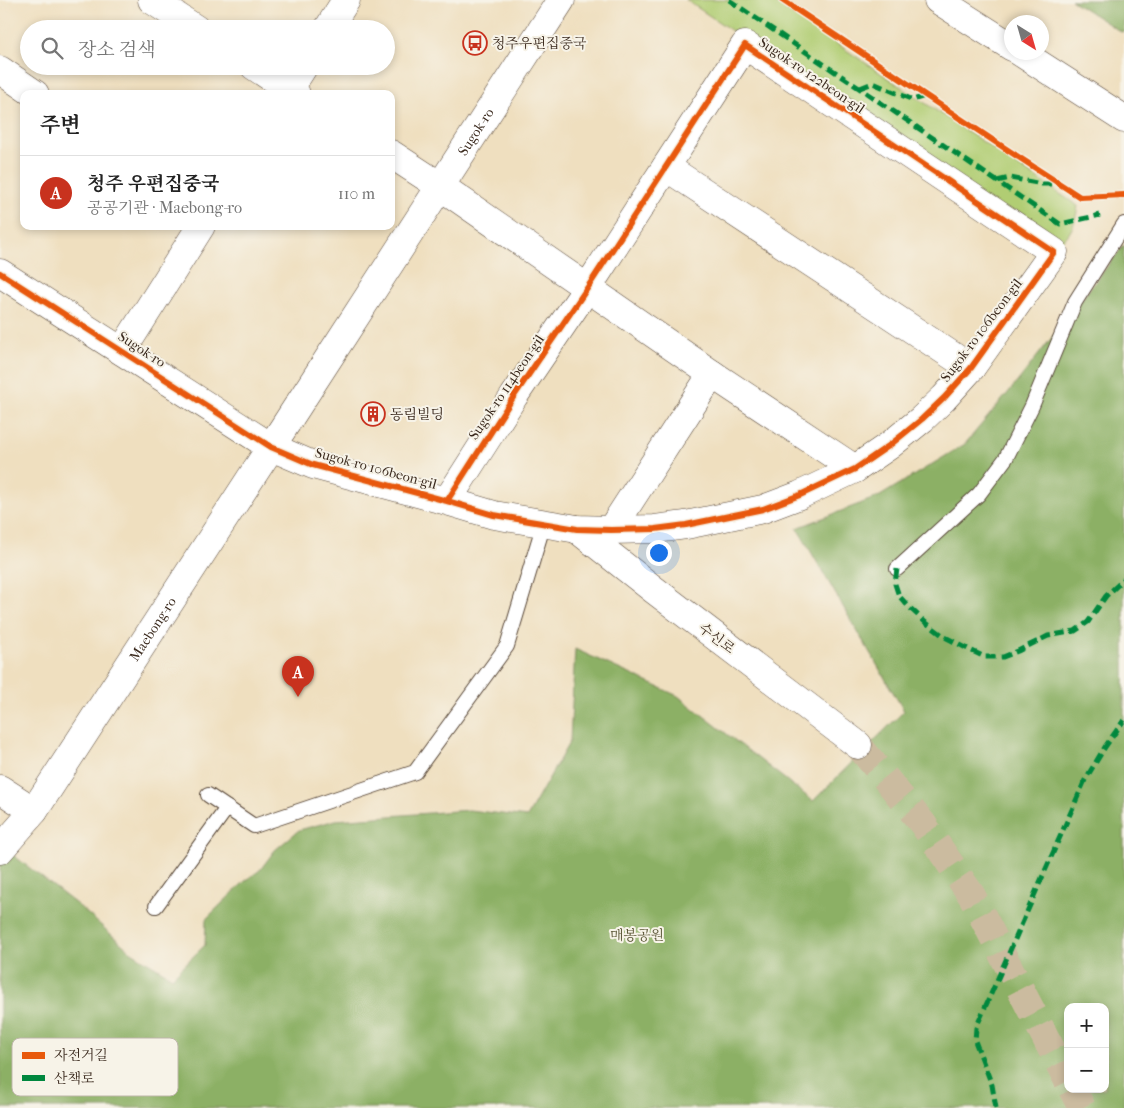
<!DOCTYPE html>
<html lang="ko">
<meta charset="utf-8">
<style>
:root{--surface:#fff;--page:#f6f6f6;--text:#222;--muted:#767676;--line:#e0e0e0;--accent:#c8321e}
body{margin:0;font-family:"IM FELL French Canon","Noto Serif KR",serif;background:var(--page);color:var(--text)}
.controls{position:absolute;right:15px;bottom:15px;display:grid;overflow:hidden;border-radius:10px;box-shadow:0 2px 8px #0003}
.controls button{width:45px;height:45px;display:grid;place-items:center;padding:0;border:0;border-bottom:1px solid var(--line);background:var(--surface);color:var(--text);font:25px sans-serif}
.compass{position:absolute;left:1004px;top:15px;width:45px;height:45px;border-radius:50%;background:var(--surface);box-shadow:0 2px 8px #0003;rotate:143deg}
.you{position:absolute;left:658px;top:552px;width:18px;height:18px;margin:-12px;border:4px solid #fff;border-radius:50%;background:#1a73e8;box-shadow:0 0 0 8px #1a73e833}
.badge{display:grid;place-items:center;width:32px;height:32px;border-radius:50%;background:var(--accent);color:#fff;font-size:16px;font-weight:700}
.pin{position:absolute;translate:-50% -41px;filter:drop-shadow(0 1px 2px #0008)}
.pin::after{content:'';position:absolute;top:26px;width:18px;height:15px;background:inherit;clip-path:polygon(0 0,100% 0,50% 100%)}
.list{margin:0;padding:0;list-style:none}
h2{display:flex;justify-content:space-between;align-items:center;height:65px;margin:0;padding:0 20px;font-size:21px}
h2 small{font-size:16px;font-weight:400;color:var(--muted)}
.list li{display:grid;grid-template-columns:32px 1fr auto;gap:15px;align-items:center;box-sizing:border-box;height:75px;padding:0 20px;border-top:1px solid var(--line)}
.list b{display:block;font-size:19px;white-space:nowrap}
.list p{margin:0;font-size:16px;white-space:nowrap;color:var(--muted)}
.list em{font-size:16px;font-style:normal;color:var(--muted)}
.icon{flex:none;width:28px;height:28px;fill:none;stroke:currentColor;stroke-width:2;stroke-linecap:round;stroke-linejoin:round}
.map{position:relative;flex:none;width:1124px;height:1108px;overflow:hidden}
.search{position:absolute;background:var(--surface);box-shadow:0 2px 8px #0003;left:20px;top:20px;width:375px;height:55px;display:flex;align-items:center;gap:12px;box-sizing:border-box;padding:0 18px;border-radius:28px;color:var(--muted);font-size:19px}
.panel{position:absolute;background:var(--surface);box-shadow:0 2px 8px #0003;left:20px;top:90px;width:375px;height:140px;border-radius:10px}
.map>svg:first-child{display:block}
.green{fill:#b1cd73;stroke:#767c48}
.forest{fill:#8cb065;stroke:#646d42;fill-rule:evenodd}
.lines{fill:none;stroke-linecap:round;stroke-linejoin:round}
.secondary-tunnel{stroke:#cbbb9f;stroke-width:28;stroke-dasharray:28 14;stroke-linecap:butt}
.lane-casing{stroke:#564536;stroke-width:16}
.street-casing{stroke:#564536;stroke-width:29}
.secondary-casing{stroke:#564536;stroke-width:29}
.lane{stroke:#fff;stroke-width:14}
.street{stroke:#fff;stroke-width:28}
.secondary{stroke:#fff;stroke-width:28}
.quiet{stroke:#00873e;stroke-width:5;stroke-dasharray:10 5;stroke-linecap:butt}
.cycleway-casing{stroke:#f7f3e8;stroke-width:9}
.cycleway{stroke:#e8590c;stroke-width:6}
.labels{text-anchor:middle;stroke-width:4;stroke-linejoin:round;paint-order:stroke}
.poi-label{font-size:14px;fill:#3b2a1e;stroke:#f7f3e8;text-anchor:start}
.street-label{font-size:14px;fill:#3b2a1e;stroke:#f7f3e8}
.park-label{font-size:14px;fill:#585333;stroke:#f7f3e8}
.key{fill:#f7f3e8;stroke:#bfb7ab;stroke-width:1}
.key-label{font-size:14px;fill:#3b2a1e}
</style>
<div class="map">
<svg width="1124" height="1108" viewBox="0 0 1124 1108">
<rect width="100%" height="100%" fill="#f7f3e8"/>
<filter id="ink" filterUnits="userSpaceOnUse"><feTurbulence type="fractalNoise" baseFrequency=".02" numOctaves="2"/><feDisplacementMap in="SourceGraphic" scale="10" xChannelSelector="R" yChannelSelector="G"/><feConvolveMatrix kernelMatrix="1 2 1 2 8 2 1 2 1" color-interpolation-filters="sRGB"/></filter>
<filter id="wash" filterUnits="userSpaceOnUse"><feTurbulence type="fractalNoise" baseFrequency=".0096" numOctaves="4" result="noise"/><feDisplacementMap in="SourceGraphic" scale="20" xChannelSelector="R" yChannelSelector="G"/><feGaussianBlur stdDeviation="1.12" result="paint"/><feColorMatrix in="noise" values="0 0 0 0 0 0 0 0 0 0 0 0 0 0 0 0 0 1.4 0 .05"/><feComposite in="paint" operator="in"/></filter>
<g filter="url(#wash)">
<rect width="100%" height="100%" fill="#efdfbf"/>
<path class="green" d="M686 0H772L1078 206C1076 218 1073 232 1063 240 1060 242 1055 243 1051 245Z"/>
<g class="forest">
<polygon points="1071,0 1124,0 1124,31 1121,32"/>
<path d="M1124 245V1108H0V845L80 907 130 951 172 977 205 945 206 919 244 882 260 870 275 850 299 830 336 820 469 810 527 817 570 741 575 649 678 696 813 801 904 711 797 528 880 496 965 444 1018 381ZM1068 1007H1105V1089H1068Z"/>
</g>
</g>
<g filter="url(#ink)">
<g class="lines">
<g class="secondary-tunnel">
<polyline points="858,745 923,824 972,896 1068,1081"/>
<polyline points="1072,1089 1082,1108"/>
</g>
<g class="lane-casing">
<g id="lane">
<polyline points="897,569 979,494 1006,458 1032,406 1075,302 1124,224"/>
<polyline points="208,795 254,826 415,772 507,646 544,523"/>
<polyline points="156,906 227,808"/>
</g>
</g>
<g class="street-casing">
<g id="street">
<polyline points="152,0 196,29"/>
<polyline points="328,29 346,0"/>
<polyline points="254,66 296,94"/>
<polyline points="0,70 35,94"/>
<polyline points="286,94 304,66"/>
<polyline points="391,154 440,186 712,374 855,469"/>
<polyline points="666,167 971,368"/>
<polyline points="122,351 201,226"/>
<polyline points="611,530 712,374"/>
<polyline points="0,789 34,811"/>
<path id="s1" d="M0 850 34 811 271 447 313 465 447 501 494 515 577 529 611 530 655 529 686 525 763 509 800 495 855 469 890 445 922 419 944 398 971 368 1054 252 745 45 588 287 514 396 447 501"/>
</g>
</g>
<g class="secondary-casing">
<g id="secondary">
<polyline points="938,0 1012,47"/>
<polyline points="1020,52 1124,119"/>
<path id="s2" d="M0 273 271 447 561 0"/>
<polyline points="577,529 653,589 858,745"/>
</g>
</g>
<use href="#lane" class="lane"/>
<use href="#street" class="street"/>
<use href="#secondary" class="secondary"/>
<g class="quiet">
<polyline points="729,0 1060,224 1100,215"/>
<polyline points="860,88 873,83 913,100 925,96"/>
<polyline points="997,181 1010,178 1042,184 1058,184"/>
<polyline points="897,569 895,584 899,596 909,607 925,622 945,637 968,649 985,657 1003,657 1018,651 1048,636 1075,631 1088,622 1106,596 1124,579"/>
<polyline points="996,1108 992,1085 975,1041 976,1028 1085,780 1105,747 1124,720"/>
</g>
<g class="cycleway-casing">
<g id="cycleway">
<polyline points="782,0 997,143 1080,197 1124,195"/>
<polyline points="0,273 271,447 313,465 447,501 494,515 577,529 611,530 655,529 686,525 763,509 800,495 855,469 890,445 922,419 944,398 971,368 1054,252 745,45 588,287 514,396 447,501"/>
</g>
</g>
<use href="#cycleway" class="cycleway"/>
</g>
</g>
<defs>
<g id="bus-ring" transform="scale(1.25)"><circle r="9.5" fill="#f7f3e8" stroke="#c8321e" stroke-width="1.5"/><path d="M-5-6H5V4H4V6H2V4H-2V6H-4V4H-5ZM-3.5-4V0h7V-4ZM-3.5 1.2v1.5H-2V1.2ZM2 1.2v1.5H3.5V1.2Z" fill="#c8321e"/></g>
<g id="building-ring" transform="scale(1.25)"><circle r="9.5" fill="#f7f3e8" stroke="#c8321e" stroke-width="1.5"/><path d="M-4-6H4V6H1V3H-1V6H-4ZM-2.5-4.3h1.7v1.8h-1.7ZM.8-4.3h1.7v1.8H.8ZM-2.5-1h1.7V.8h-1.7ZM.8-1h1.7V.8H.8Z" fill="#c8321e"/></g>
</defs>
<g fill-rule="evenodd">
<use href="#bus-ring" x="475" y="43"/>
<use href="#building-ring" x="373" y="414"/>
</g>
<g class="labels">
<g class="poi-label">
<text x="492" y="48">청주우편집중국</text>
<text x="390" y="419">동림빌딩</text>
</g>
<g class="street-label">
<text transform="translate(812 75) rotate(34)" y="5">Sugok-ro 122beon-gil</text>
<text dy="5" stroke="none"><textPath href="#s2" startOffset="698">Sugok-ro</textPath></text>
<text transform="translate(981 330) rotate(-53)" y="5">Sugok-ro 106beon-gil</text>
<text transform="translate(142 349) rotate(33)" y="5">Sugok-ro</text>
<text transform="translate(506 387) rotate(-56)" y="5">Sugok-ro 114beon-gil</text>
<text transform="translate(376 468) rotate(15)" y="5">Sugok-ro 106beon-gil</text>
<text dy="5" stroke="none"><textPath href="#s1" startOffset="269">Maebong-ro</textPath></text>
<text transform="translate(717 638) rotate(37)" y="5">수신로</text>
</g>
<g class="park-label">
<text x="637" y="940">매봉공원</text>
</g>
</g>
<rect x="12" y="1038" width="166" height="58" rx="8" class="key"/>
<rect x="22" y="1052" width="23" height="7" fill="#e8590c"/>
<rect x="22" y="1075" width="23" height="6" fill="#00873e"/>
<g class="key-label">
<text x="54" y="1060">자전거길</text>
<text x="54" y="1083">산책로</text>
</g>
</svg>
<div class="controls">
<button>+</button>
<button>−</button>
</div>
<svg class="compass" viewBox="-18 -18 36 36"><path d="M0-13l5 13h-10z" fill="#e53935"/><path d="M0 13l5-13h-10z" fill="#767676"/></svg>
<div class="you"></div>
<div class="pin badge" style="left:298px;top:697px">A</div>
<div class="search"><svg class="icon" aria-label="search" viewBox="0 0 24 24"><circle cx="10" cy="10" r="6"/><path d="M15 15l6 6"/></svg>장소 검색</div>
<section class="panel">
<h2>주변<small></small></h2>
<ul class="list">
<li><span class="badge">A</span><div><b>청주 우편집중국</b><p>공공기관 · Maebong-ro</p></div><em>110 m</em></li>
</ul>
</section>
</div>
